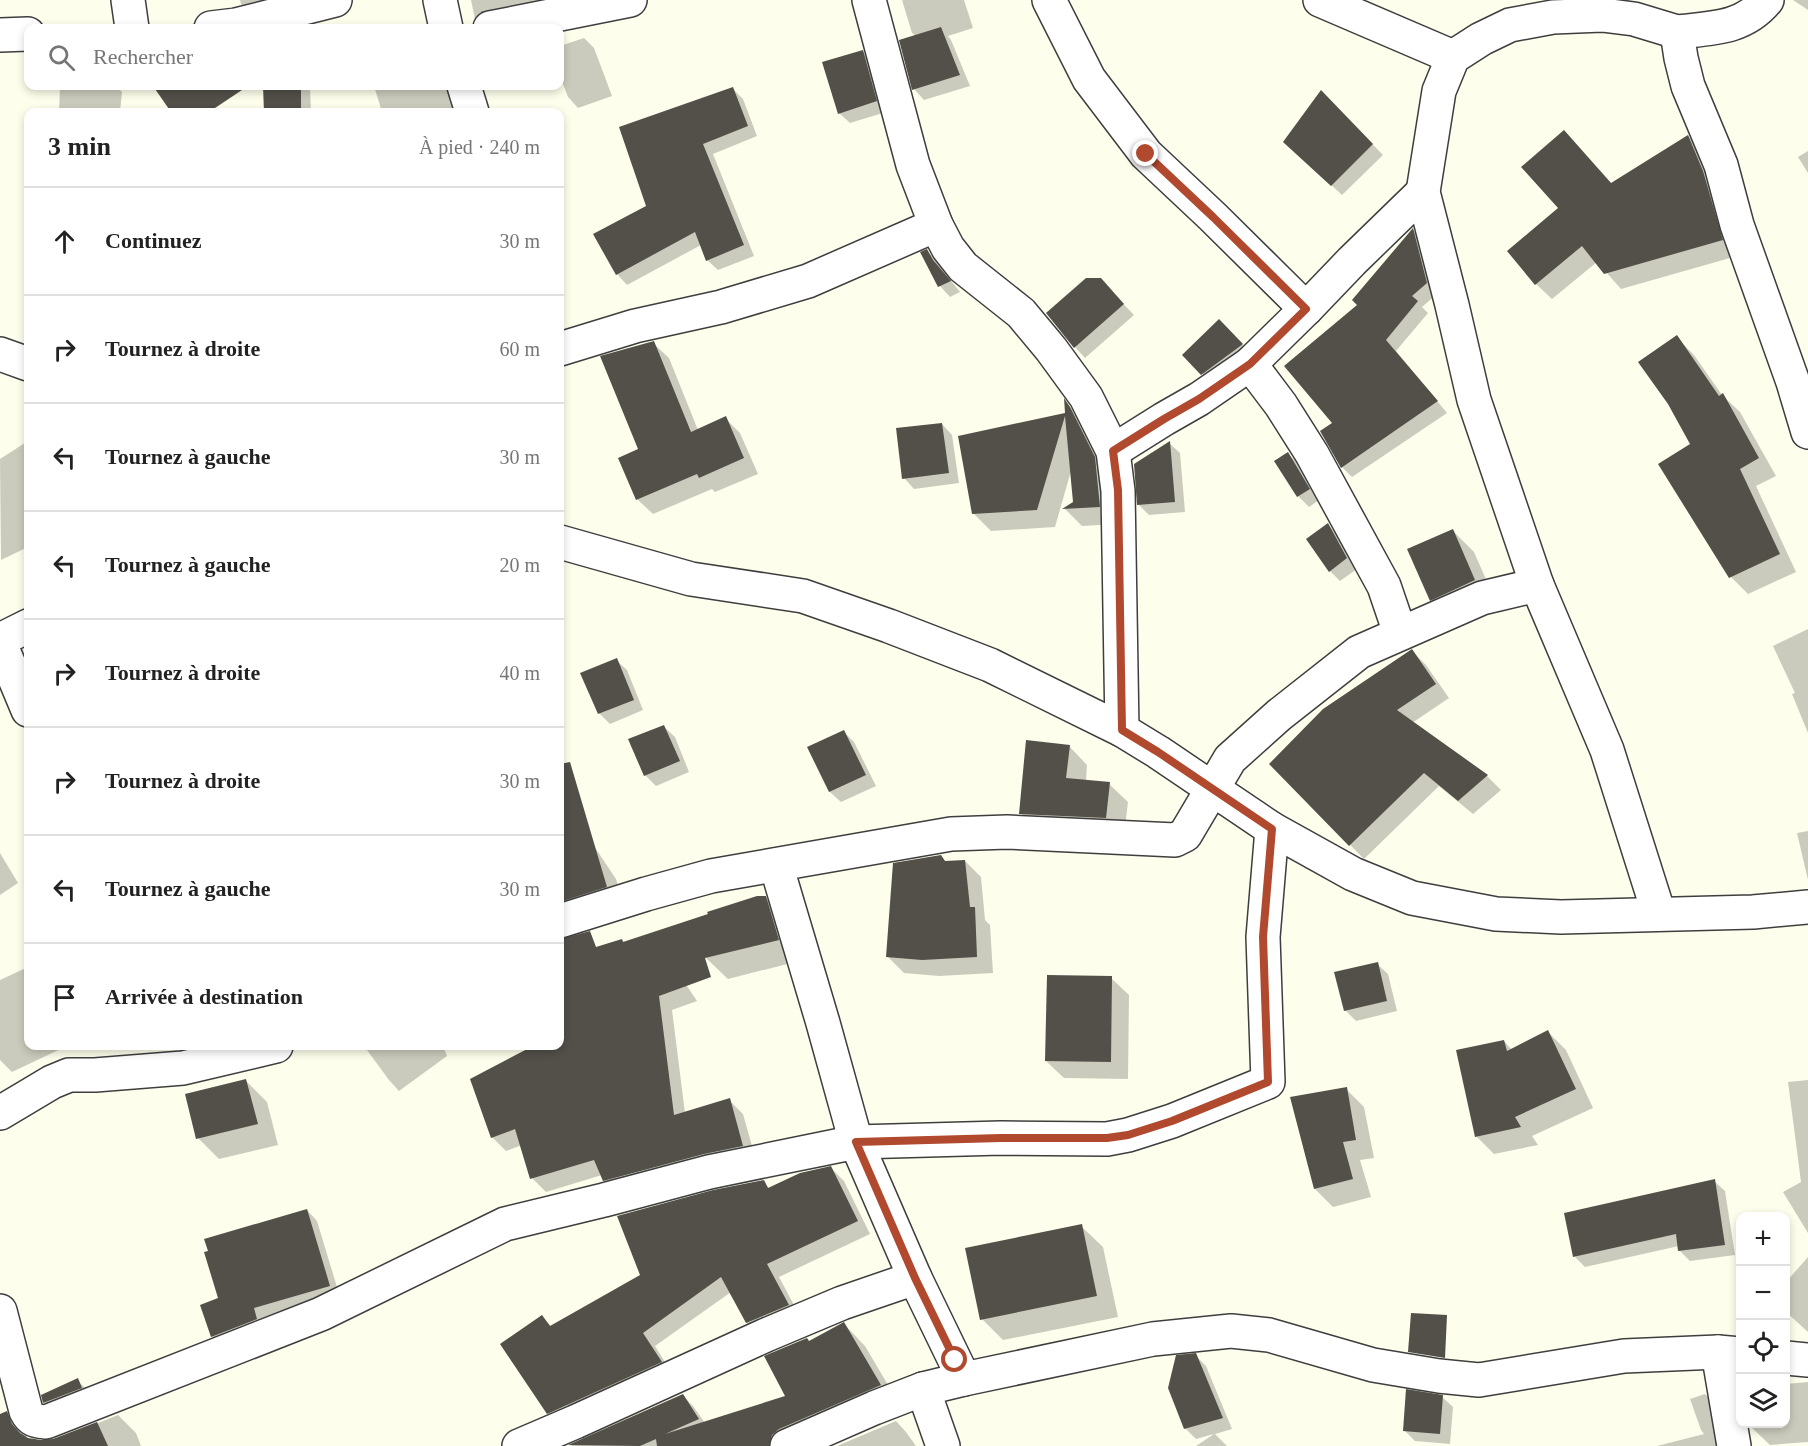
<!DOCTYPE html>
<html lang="fr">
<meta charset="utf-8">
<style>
:root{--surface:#fff;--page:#f6f6f6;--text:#222;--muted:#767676;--line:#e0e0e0}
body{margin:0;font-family:"Times New Roman",serif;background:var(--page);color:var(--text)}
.controls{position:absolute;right:18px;bottom:18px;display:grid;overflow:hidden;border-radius:12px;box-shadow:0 3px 9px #0003}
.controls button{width:54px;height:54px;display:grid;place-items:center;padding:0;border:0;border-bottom:2px solid var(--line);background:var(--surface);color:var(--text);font:30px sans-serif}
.stop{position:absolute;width:18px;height:18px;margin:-14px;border:4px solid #b1492e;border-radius:50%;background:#fff}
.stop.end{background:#b1492e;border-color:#fff;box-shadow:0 2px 6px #0008}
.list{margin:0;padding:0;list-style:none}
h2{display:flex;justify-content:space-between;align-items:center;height:78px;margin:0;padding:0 24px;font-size:26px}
h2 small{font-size:20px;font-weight:400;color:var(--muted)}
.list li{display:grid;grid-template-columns:39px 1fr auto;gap:18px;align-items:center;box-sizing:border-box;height:108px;padding:0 24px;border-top:2px solid var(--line)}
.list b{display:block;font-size:22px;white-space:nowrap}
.list em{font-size:20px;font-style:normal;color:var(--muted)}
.icon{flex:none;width:33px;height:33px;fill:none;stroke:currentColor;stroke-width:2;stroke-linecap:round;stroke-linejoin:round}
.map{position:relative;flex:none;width:1808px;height:1446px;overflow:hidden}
.search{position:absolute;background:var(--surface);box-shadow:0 3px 9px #0003;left:24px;top:24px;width:540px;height:66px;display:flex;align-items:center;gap:15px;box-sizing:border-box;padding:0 21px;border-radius:12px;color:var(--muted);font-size:22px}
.panel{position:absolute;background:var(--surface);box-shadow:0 3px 9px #0003;left:24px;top:108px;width:540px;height:942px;border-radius:12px}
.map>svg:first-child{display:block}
.shadow{fill:#0003}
.building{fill:#534f49}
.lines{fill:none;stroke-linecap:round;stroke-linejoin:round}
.minor-casing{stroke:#3e3e3e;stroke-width:36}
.minor{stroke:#fff;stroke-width:33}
.route{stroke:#b1492e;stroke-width:8}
</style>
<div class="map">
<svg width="1808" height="1446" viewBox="0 0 1808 1446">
<rect width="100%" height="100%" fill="#fdfeeb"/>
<g class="shadow">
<polygon points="240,0 299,0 259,23 241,4"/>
<polygon points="471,0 571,0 485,28 475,19"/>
<polygon points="902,0 964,0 973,28 948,36 951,40 970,86 924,100 914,89 901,41 916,36 912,33"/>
<polygon points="1793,0 1808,0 1808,10"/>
<polygon points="584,38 594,48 612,96 578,108 568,97 560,76 560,46"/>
<polygon points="863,52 873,62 886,112 850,123 839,113"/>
<polygon points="60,86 115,86 122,92 120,112 59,112"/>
<polygon points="258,86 310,86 311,112 266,112 265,92"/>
<polygon points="374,86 450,86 459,112 382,112"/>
<polygon points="732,88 743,99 757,136 713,154 754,256 718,270 707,260 701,245 627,285 617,274 648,206"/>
<polygon points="1322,92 1383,155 1342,195 1296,152"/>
<polygon points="1564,132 1612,184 1688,136 1703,152 1737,256 1621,289 1597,262 1552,299 1536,284 1509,251 1560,208"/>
<polygon points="1808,151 1808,173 1798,157"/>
<polygon points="1413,230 1423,240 1437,294 1422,307 1428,313 1396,351 1447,413 1352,477 1342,467 1359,305"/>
<polygon points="927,251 938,262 944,272 960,292 950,297 940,286 922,253"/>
<polygon points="1111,291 1134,315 1085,358 1075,347"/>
<polygon points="1219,321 1253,355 1213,384 1184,355"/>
<polygon points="1676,337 1694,355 1722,395 1740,412 1776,476 1756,486 1796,572 1748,594 1731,577 1692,444"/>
<polygon points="653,343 669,358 698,430 725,418 740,433 758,474 715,492 712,489 653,514 637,499 640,450"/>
<polygon points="1065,402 1081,418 1112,476 1117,524 1082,526 1065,509 1075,503 1071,471 1055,527 991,531 973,513 959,438 1067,415"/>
<polygon points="942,424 952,435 959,483 914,489 904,478"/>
<polygon points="28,441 28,547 1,560 0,459"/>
<polygon points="1169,443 1180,453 1185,512 1149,515 1138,504"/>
<polygon points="1288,454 1299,464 1319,500 1309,507 1298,496 1276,462"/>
<polygon points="1328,525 1338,535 1357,569 1340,581 1330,571"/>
<polygon points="1453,531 1474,552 1496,602 1452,621 1431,600"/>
<polygon points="1808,629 1808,733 1792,694 1795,693 1773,646"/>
<polygon points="1412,651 1426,665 1449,698 1412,723 1487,776 1501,790 1473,814 1439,786 1364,859 1271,764"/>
<polygon points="616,660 627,670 643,710 610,724 599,713"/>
<polygon points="664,727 675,737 689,772 656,786 645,775"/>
<polygon points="844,732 854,742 876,786 841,802 830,792 809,748"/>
<polygon points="1069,746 1087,765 1086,781 1109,784 1128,802 1124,836 1039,832 1021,813"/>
<polygon points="560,795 616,879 624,904 576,920 560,903"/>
<polygon points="1808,831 1808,880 1797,833"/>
<polygon points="0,853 18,883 0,895"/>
<polygon points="941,856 947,863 965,861 981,877 985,920 990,925 993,973 939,976 904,973 888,957"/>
<polygon points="765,897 786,919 799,961 728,979 706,958"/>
<polygon points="622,940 625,943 663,950 697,1001 672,1010 685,1113 729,1100 743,1114 756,1160 618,1194 604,1180 602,1175 546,1192 532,1178 522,1145 506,1151 492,1137 472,1080 536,1046 560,1046 560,977 578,970"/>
<polygon points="1377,964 1388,974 1397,1011 1356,1021 1345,1010"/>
<polygon points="28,967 28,1046 67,1046 12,1072 0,1060 0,980"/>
<polygon points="1111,978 1129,995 1128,1079 1064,1078 1046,1061"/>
<polygon points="1548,1032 1566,1050 1593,1108 1532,1136 1538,1145 1494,1154 1476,1136 1504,1041 1512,1050"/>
<polygon points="364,1046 443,1046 447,1056 399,1091 389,1080"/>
<polygon points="1808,1080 1808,1233 1783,1192 1801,1182 1788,1082"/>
<polygon points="246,1081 267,1102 278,1145 219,1159 198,1138"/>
<polygon points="1346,1089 1364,1107 1374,1158 1360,1160 1371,1197 1333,1207 1315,1189"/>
<polygon points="831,1168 844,1181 870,1234 779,1277 801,1318 760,1335 747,1323 731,1292 655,1346 673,1375 561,1425 548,1413 542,1317 552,1327 642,1276 763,1182 770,1189"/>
<polygon points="1714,1181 1725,1191 1735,1255 1690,1261 1680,1251 1679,1246 1585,1267 1575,1257"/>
<polygon points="307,1210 317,1221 340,1297 263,1319 267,1329 222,1347 212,1336 220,1299"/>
<polygon points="1081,1226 1103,1247 1118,1317 1003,1340 982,1319"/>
<polygon points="1808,1257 1808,1332 1786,1312 1786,1282"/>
<polygon points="844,1324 865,1346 901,1407 810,1446 570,1446 682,1395 693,1406 705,1423 788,1397 809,1342"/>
<polygon points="1195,1355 1206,1366 1232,1429 1215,1434 1227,1446 1196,1446 1214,1434 1196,1439 1185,1428"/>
<polygon points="77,1380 88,1391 55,1413 45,1402"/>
<polygon points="1808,1382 1808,1442 1770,1445 1751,1427 1751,1424 1786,1424 1786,1384"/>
<polygon points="1705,1394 1716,1405 1726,1446 1657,1446 1704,1434 1701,1430 1690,1399"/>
<polygon points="1442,1397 1453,1407 1450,1444 1415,1441 1404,1430"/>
<polygon points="6,1413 24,1431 27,1438 30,1440 53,1441 118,1415 136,1433 141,1446 0,1446 0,1416"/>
<polygon points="896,1421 906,1432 916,1446 837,1446"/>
</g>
<g class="building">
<polygon points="941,27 960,75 912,90 899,40"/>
<polygon points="863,50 877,101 838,114 822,62"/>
<polygon points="153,86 248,86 209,112 171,112"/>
<polygon points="263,86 301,86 301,112 264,112"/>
<polygon points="733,87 748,126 703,144 744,245 706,261 695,232 616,275 593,234 646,206 619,127"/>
<polygon points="1321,90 1373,144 1331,186 1283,142"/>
<polygon points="1564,130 1611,183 1688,135 1703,171 1723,240 1604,274 1582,246 1535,285 1507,251 1558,208 1521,167"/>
<polygon points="1413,228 1427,283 1412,296 1418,301 1386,340 1438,401 1341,468 1320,431 1332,423 1284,366 1357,305 1352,300"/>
<polygon points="927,249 933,260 951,281 938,287 920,252"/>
<polygon points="1086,278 1101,278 1124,304 1074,348 1046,313"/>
<polygon points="1219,319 1243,344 1201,375 1182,355"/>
<polygon points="1677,335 1719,396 1723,393 1759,458 1740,469 1780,554 1729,578 1658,464 1690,444 1668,404 1638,362"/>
<polygon points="654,341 691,432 726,416 744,458 699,478 697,474 636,500 618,458 638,449 600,356"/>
<polygon points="1064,398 1070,407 1095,457 1100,507 1062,509 1073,502 1065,416 1037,510 972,514 958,436 1065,413"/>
<polygon points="942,423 949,473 902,479 896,428"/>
<polygon points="1170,441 1175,502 1137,505 1134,464"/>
<polygon points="1288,452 1310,489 1297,497 1274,461"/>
<polygon points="1328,523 1347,558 1329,572 1306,539"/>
<polygon points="1453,529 1475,580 1430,601 1407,549"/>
<polygon points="1412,649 1436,684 1397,710 1488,775 1458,801 1424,773 1349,846 1269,764 1323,709"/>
<polygon points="617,658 634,700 598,714 580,673"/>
<polygon points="664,725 680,761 644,776 628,739"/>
<polygon points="844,730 866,775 829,792 807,747"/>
<polygon points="1026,740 1070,745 1066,778 1110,782 1106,818 1019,814"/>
<polygon points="570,762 607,887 560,902 560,764"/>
<polygon points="941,855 945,861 965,860 970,907 975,907 977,957 922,960 886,957 893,863"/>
<polygon points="757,896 766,896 779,940 705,958 711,977 659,996 674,1115 730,1098 743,1146 704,1154 603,1181 594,1160 530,1179 515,1129 491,1138 470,1079 533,1046 560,1046 560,939 590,931 596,947 622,939 623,942 708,914 707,912"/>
<polygon points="1378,962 1387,1001 1344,1011 1334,972"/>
<polygon points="1047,975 1112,976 1111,1062 1045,1061"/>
<polygon points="1548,1030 1576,1089 1515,1117 1521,1127 1475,1137 1456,1050 1504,1040 1507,1051"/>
<polygon points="246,1079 258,1124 196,1139 185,1094"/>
<polygon points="1347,1087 1356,1140 1343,1142 1353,1179 1314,1189 1290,1097"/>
<polygon points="831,1166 858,1221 767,1264 789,1305 746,1323 721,1277 643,1333 662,1362 547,1414 500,1344 542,1315 550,1326 640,1275 617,1216 713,1190 764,1180 768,1188 800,1173"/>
<polygon points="1715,1179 1725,1245 1678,1251 1676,1234 1573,1257 1564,1213"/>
<polygon points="307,1209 330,1286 254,1308 257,1319 211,1337 200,1305 218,1298 204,1252 208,1251 204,1239"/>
<polygon points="1082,1224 1097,1296 980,1320 965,1248"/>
<polygon points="1411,1313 1447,1315 1445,1358 1408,1352"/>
<polygon points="844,1322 881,1385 779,1429 772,1435 769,1446 657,1446 656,1439 640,1446 568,1445 683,1394 699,1419 665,1434 785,1396 764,1356 807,1338 809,1341"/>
<polygon points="1196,1353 1223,1418 1184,1429 1168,1388 1176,1355"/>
<polygon points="78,1378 82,1388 43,1403 41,1395"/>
<polygon points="1406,1389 1443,1395 1440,1434 1403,1431"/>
<polygon points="7,1411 12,1424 20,1433 28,1438 41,1440 53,1439 97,1422 108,1446 0,1446 0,1414"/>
</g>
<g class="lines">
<g class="minor-casing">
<g id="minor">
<polyline points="128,0 132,28"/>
<polyline points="440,0 446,28"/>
<polyline points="869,0 913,165 936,225 948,248 963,267 1021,313 1051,349 1086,397 1113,451 1118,491 1122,730"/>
<polyline points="1049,0 1089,79 1146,154 1213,217 1306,309"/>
<polyline points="1320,0 1453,57"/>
<path d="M1767 0C1743 29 1712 28 1677 32L1681 58 1688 86 1721 165 1737 225 1793 382 1808 432"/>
<polyline points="211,28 236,25 335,0"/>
<polyline points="490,28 630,0"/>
<polyline points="0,35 28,34"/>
<polyline points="464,86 472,112"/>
<polyline points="560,349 635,326 721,307 808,281 936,225"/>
<polyline points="0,354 28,364"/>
<polyline points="1250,364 1281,405 1312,454 1384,586 1400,633"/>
<polyline points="1113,451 1164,419 1199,399 1250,364 1306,309 1352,261 1423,192"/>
<polyline points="560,542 691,579 803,596 889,626 990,665 1122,730 1158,752 1272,829 1353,874 1412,898 1496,914 1561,917 1753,912 1808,907"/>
<polyline points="0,640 28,626"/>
<polyline points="0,643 28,710"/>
<polyline points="776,865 823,1023 856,1142 915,1278 964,1379 923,1389 943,1446"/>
<polyline points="1659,914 1607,750 1537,585 1474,400 1452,305 1423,192 1439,91 1453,57 1481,39 1510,25 1553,17 1602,15 1634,19 1677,32"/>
<polyline points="560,921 646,894 711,876 951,834 1007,832 1175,840 1185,835 1230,759 1279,715 1359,652 1482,598 1537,585"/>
<polyline points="0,1113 52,1082 69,1075 95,1075 183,1068 276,1046"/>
<path d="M0 1311 26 1411C31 1421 36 1421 46 1422L321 1314 505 1224 604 1200 709 1172 856 1142 1001 1138 1107 1139 1128 1135 1172 1121 1268 1082 1263 937 1272 829"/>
<polyline points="1718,1352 1734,1446"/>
<polyline points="1786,1358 1808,1360"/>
<polyline points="964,1379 1153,1339 1231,1331 1269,1335 1373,1365 1439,1376 1479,1380 1624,1356 1718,1352 1740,1354"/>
<polyline points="519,1446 575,1422 766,1335 842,1303 915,1278"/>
<polyline points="787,1446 874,1408 923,1389"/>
</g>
</g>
<use href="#minor" class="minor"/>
</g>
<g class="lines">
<polyline class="route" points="955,1360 915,1278 856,1142 1001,1138 1107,1138 1128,1135 1172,1121 1268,1082 1263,937 1272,829 1158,752 1122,730 1118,490 1113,451 1164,419 1199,399 1250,364 1306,309 1213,217 1146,154"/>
</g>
</svg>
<div class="controls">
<button>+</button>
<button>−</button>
<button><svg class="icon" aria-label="locate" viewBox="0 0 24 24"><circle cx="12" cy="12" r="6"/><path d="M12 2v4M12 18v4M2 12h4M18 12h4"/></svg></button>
<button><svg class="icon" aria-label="layers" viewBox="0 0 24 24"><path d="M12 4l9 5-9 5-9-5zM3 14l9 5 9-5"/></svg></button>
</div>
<div class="stop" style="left:955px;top:1360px"></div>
<div class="stop end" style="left:1146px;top:154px"></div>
<div class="search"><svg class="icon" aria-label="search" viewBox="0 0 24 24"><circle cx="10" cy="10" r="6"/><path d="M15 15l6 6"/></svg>Rechercher</div>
<section class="panel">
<h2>3 min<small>À pied · 240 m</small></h2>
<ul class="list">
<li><svg class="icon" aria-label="ahead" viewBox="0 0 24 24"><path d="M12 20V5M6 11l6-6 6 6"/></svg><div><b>Continuez</b></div><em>30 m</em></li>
<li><svg class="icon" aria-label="right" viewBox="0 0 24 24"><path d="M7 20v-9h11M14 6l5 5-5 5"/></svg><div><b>Tournez à droite</b></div><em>60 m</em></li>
<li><svg class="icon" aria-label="left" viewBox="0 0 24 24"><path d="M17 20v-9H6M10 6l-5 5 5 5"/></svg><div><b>Tournez à gauche</b></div><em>30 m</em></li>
<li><svg class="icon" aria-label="left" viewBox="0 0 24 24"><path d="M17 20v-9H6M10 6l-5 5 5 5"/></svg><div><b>Tournez à gauche</b></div><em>20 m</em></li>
<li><svg class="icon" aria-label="right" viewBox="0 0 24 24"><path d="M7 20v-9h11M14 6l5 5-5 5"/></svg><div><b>Tournez à droite</b></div><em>40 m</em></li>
<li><svg class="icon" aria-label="right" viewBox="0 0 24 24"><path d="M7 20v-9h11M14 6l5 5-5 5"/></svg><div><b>Tournez à droite</b></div><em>30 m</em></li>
<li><svg class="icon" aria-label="left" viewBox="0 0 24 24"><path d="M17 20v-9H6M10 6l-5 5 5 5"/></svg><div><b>Tournez à gauche</b></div><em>30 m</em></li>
<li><svg class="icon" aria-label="arrive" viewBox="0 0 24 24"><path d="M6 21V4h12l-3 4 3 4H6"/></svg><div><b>Arrivée à destination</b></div></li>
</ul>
</section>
</div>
